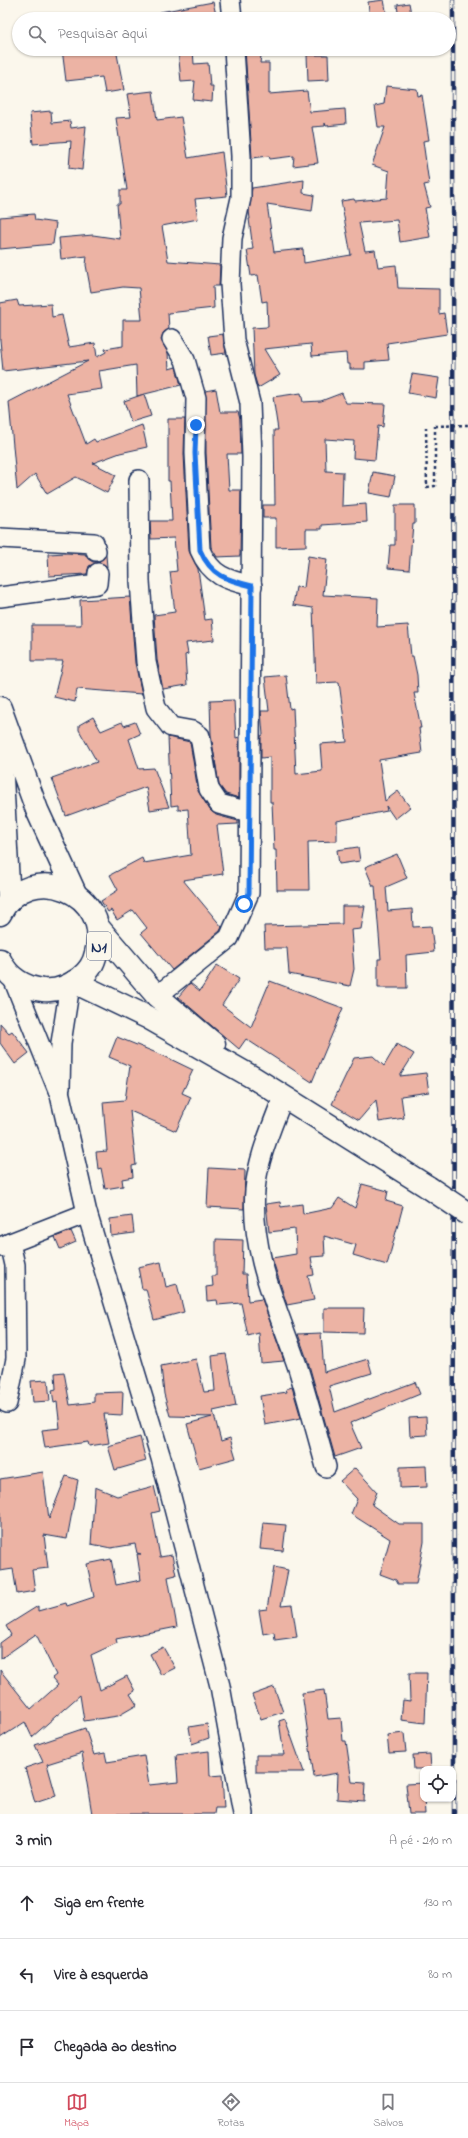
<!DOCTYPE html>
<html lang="pt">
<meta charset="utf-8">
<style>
:root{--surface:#fff;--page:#f2f2f3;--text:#2b2b33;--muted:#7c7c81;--line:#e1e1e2;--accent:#d1495b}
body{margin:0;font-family:"Indie Flower",sans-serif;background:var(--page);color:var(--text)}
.controls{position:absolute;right:12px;bottom:12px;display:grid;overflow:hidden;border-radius:8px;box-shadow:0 1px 3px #0004}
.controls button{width:36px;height:36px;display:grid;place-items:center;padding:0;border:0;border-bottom:1px solid var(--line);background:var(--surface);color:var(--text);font:20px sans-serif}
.stop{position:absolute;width:12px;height:12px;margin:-9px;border:3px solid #1a73e8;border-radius:50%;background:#fff}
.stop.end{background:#1a73e8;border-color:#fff;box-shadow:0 1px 4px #0008}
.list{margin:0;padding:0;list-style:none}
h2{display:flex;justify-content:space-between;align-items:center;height:52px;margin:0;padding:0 16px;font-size:17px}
h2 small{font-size:13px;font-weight:400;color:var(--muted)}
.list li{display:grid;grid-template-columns:26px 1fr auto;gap:12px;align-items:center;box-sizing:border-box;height:72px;padding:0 16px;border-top:1px solid var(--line)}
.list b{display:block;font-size:15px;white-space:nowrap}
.list em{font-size:13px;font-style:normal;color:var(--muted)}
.icon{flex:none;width:22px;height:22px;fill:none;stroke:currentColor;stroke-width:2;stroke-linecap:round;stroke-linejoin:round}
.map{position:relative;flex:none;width:468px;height:1814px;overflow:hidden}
.search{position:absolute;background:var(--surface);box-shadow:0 1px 3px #0004;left:12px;right:12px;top:12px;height:44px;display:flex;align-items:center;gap:10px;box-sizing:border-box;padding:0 14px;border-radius:22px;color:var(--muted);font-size:15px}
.sheet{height:268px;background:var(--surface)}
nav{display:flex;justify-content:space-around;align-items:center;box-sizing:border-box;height:56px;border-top:1px solid var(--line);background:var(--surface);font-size:11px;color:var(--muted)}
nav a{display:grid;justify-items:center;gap:2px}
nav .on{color:var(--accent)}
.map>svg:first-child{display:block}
.building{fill:#ecb3a4;stroke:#1b2f5e}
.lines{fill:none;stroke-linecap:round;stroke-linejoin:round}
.minor-casing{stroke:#1b2f5e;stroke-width:22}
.highway-casing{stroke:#1b2f5e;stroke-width:25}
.path{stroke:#1b2f5e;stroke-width:2.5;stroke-dasharray:3 3;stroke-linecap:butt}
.minor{stroke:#fbf7ec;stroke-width:19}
.highway{stroke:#fbf7ec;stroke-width:22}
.rail-casing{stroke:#1b2f5e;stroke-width:4.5}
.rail{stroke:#fbf7ec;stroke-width:3;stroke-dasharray:9;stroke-linecap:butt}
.highway-bridge-casing{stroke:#1b2f5e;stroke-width:25;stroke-linecap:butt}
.path-bridge{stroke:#1b2f5e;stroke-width:2.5;stroke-dasharray:3 3;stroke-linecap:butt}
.highway-bridge{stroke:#fbf7ec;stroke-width:22}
.route{stroke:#1a73e8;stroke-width:5}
.labels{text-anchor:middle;stroke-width:3;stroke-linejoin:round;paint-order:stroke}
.shield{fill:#fbf7ec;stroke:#5e6b89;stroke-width:1}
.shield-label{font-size:16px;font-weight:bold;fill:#1b2f5e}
</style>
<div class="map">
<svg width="468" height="1814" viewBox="0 0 468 1814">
<rect width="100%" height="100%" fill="#fbf7ec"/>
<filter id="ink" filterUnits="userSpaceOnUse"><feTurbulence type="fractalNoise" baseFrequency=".025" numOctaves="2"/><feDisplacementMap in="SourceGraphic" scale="8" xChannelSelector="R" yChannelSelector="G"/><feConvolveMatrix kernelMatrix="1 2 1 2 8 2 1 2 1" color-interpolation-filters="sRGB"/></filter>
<g filter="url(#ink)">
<g class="building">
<polygon points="384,0 387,16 370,19 368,2"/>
<polygon points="213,2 217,19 161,19 160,12"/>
<polygon points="409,3 412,19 399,19 397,5"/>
<polygon points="62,49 116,49 124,90 105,93 102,77 66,81"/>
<polygon points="178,49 193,49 194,64 208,63 210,86 213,86 212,102 193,100 195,81 181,82"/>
<polygon points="245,49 262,49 260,63 269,63 269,94 307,91 310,112 345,109 346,124 326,126 325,123 325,126 312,127 318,163 293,166 294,156 270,159 269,156 252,158"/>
<polygon points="307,55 328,55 329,80 308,81"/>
<polygon points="386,86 417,89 418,96 422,95 429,140 423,141 429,184 424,185 430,207 425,208 430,237 400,242 397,220 359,223 365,251 375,250 378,267 396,265 398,288 439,289 439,314 444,313 447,334 387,343 389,360 365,362 365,369 350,369 350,364 347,364 346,353 312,356 311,344 264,349 280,375 258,388 254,375 252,328 268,327 267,301 262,302 258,275 251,276 247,250 253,249 249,219 250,219 249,211 252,188 304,180 303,193 314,195 312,211 267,204 274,252 303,249 304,263 351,255 341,201 354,199 355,201 387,198 389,171 372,165 385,127 378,127 375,106 384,104"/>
<polygon points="153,91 157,120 181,117 188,158 222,152 227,196 195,199 198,219 162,226 168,261 220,265 219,286 213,286 214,308 168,313 169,329 163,333 161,340 168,353 169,369 176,367 181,385 137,396 136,365 99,371 102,389 67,394 86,444 94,439 96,442 142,425 147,447 120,453 93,463 116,475 107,493 76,477 47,494 35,474 17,490 9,402 88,361 3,371 0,340 0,303 17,300 19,306 51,304 52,317 62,315 69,347 95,343 97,357 106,352 105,349 123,346 123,320 142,320 139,288 123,287 91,292 86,265 87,256 61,259 59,238 93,235 120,239 117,204 120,204 120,190 127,190 116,118 131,117 127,94"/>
<polygon points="51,111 52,123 70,121 71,128 86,126 82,170 69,168 71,141 33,144 30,113"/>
<polygon points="34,214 35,220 56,223 53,244 0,249 0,217"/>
<polygon points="223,334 226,353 211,355 208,336"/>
<polygon points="412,374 439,378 436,398 408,393"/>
<polygon points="216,389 220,412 238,412 240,419 241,454 227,454 229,490 241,490 240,556 217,557 211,547 206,453 205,391"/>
<polygon points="301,393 303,402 321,401 342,393 346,403 385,404 383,427 378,426 375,460 353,458 354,441 325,439 326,471 343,472 342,506 366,504 367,522 322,525 322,529 306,529 306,546 276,547 276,518 263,518 263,505 275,505 274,430 278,430 273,397"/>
<polygon points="144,394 151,416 131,422 124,401"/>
<polygon points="168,419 185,419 184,454 189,551 198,569 205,620 212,619 214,640 186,643 188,654 185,655 187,685 163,689 157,660 154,615 175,612 170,572 177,571 174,538 151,539 150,521 172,521 170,481 168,481"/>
<polygon points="373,472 395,476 391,497 369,493"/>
<polygon points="395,505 415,505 415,524 413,524 409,570 388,568 390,545 395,545"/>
<polygon points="66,553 85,554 88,559 93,562 99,562 106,555 107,567 99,562 89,566 87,574 49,576 48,554"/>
<polygon points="308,556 327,559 323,595 378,598 377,627 408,625 411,656 413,656 417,675 418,693 414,693 421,728 419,728 422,753 379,760 385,801 398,791 410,807 395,819 386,806 387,811 337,821 337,841 308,842 309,890 277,890 276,850 274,850 272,802 270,802 270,757 261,758 261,736 263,735 261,711 269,711 265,677 286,675 290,709 293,708 296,774 322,771 320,744 347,742 339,682 316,683 313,608 293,605 296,587 304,588"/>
<polygon points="130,597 135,663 142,694 77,689 75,702 54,697 63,661 32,661 32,625 81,625 80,600"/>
<polygon points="234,700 236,738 239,737 239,798 226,794 219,785 211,735 210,701"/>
<polygon points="93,717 101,731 122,722 124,726 135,722 140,734 129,739 139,769 154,768 169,807 150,810 146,787 66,816 52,778 97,762 79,730 79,725"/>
<polygon points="168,737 190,742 198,791 210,810 216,815 238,821 238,824 217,825 223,874 183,880 222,927 220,931 172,970 141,933 147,928 133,910 117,920 111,910 108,912 101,901 118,890 110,875 142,858 144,863 191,855 188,809 178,810 178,805 171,806"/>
<polygon points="358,847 360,861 339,864 337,850"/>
<polygon points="397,854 407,878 386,887 388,911 412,909 413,927 431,926 434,952 406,955 407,988 378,988 378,959 381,959 375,886 373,886 365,867"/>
<polygon points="342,906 365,906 361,929 351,930 354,969 350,986 289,974 287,948 265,948 264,926 342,924"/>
<polygon points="217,965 239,979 222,1005 251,1027 270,981 343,1008 312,1082 246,1039 239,1049 178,997 190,983 200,991"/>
<polygon points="0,1023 9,1033 12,1031 29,1053 15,1064 0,1043"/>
<polygon points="117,1037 164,1056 193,1070 182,1093 191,1097 176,1131 130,1111 136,1165 132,1166 133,1177 122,1179 123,1186 105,1189 101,1168 98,1169 96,1152 107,1151 103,1102 125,1100 130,1066 109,1057"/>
<polygon points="397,1044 414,1054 400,1076 426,1073 429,1092 401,1096 404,1118 379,1122 376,1100 359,1120 332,1104 354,1058 373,1056 384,1066"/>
<polygon points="209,1168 245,1170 244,1209 207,1207"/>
<polygon points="362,1184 388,1191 386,1201 403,1206 387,1265 353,1255 356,1245 324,1236 325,1256 311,1257 314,1275 308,1276 314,1300 287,1305 272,1258 296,1254 295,1229 269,1232 266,1204 280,1202 281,1207 302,1204 303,1214 332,1208 339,1198 355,1208"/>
<polygon points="132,1216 134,1233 111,1236 110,1219"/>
<polygon points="71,1231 76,1242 60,1249 55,1237"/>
<polygon points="216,1239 243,1240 242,1274 246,1274 248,1301 262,1299 284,1361 261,1363 259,1333 248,1336 241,1303 218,1305 217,1300 207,1301 206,1287 213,1286 212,1276 216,1276"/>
<polygon points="161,1262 166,1287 177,1284 184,1312 154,1320 146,1289 142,1289 138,1267"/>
<polygon points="324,1308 364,1308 363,1333 324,1332"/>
<polygon points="321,1333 324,1372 368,1359 372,1373 329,1386 335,1412 415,1382 420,1394 350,1423 361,1448 335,1457 309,1365 298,1334"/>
<polygon points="226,1354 236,1406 213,1411 221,1441 230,1438 236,1458 199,1468 187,1424 212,1417 170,1416 164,1394 161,1366 196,1359 204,1392 215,1391 212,1356"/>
<polygon points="64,1372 70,1405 94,1402 94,1393 123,1392 122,1415 104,1414 109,1443 89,1446 88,1442 45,1448 42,1430 60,1428 57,1402 54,1403 52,1390 56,1389 55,1373"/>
<polygon points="48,1380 50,1401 33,1402 31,1381"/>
<polygon points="292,1387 301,1418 265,1425 260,1396 287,1392 286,1389"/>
<polygon points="426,1417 427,1435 410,1436 409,1418"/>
<polygon points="140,1437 146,1461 115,1470 108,1446"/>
<polygon points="426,1466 427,1487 400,1488 400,1467"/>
<polygon points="355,1468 377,1492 372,1505 399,1524 424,1524 424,1542 416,1584 398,1584 396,1580 380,1574 390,1539 351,1514 357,1499 340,1481"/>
<polygon points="43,1472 49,1519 66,1476 78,1480 67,1539 44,1535 48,1568 32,1570 35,1591 17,1594 13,1569 0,1571 0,1479"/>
<polygon points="154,1486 160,1511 152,1513 160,1557 172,1555 176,1575 168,1577 177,1627 116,1639 117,1643 91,1655 100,1690 127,1676 135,1691 130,1694 137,1705 118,1716 84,1721 80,1695 32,1737 25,1722 0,1738 0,1670 31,1709 58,1685 52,1678 56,1675 36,1634 0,1659 0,1643 11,1635 6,1626 38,1606 38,1611 66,1603 67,1606 94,1597 87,1564 111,1559 116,1585 141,1580 137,1554 141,1554 137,1553 135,1544 111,1548 91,1544 95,1487 117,1496"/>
<polygon points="263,1523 286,1525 283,1551 260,1549"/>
<polygon points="274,1567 288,1570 281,1606 292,1605 297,1637 275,1640 274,1632 263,1634 259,1610 267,1609"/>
<polygon points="163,1647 175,1668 161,1675 150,1654"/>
<polygon points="409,1673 427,1673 425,1723 401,1720 403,1700 410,1701"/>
<polygon points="274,1687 283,1712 261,1719 252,1695"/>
<polygon points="324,1690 328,1719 341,1718 343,1741 346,1741 352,1782 365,1783 364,1801 337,1799 338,1773 314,1777 302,1693"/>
<polygon points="285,1719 304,1772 256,1772 256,1755 284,1755 279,1721"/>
<polygon points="207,1724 209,1738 192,1744 189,1727"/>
<polygon points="85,1728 94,1755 105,1753 107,1762 144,1756 149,1785 178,1782 176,1755 209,1751 210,1776 222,1775 224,1808 215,1808 214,1814 92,1814 82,1753 47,1764 56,1796 35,1803 25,1768 43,1762 35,1745"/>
<polygon points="404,1733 406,1752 389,1753 387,1735"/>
<polygon points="430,1754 431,1769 414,1769 413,1755"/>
<polygon points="423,1783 425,1814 409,1814 406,1784"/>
</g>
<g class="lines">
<g class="minor-casing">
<g id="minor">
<polyline points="230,0 232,19"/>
<path d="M172 339 185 360 196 398 195 453 200 550C211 576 227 580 252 586"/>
<polyline points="139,480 140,581 146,662 156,708 171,727 193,731 200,736 209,789 219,804 249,812"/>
<polyline points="0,538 94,543 96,551"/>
<polyline points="0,597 97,584 98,573"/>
<polyline points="12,976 60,1095 87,1213 161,1458 220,1686 243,1814"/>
<polyline points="157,996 229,938 249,893 252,457 250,403 234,340 230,284 232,238 241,198 241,156 234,49"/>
<polyline points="60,1088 61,1043 70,985"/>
<path d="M283 1097C272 1127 258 1157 255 1190 250 1253 278 1309 298 1368 308 1401 317 1434 326 1467"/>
<polyline points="0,1247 87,1213"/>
<polyline points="7,1403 16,1359 15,1265 10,1243"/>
</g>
</g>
<g class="highway-casing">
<g id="highway">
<polyline points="0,708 37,810 75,893"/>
<polyline points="0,743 9,901"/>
<path d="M0 914C29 857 114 893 96 953 94 963 88 972 80 978 69 986 57 992 43 990 25 988 8 978 0 960"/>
<polyline points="98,927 157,996 214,1044"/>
<polyline points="74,982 147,1017 254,1078 428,1187"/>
</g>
</g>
<polyline class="path" points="426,427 427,487 435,486 435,426"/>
<use href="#minor" class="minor"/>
<use href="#highway" class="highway"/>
<g class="rail-casing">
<polyline id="rail" points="453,0 454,1814"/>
</g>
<use href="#rail" class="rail"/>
<g class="highway-bridge-casing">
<polyline id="highway-bridge" points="428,1187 468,1214"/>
</g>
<polyline class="path-bridge" points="435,426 468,425"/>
<use href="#highway-bridge" class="highway-bridge"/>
</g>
</g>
<g class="lines" filter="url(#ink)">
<path class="route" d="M196 425 195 453 200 550C211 576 227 580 252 586L249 893 244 904"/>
</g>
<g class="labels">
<rect class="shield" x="87" y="932" width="24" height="28" rx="3"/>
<g class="shield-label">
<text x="99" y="952">N1</text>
</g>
</g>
</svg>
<div class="controls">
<button><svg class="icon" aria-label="locate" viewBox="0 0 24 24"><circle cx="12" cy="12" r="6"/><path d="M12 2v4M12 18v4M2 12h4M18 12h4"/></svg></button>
</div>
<div class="stop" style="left:244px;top:904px"></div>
<div class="stop end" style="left:196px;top:425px"></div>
<div class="search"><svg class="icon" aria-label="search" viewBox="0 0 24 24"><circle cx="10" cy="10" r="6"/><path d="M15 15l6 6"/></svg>Pesquisar aqui</div>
</div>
<section class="sheet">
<h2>3 min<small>A pé · 210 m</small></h2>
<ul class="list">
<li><svg class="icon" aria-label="ahead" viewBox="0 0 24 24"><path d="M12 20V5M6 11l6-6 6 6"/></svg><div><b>Siga em frente</b></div><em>130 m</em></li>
<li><svg class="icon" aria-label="left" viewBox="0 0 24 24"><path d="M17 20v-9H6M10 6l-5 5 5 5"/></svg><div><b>Vire à esquerda</b></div><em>80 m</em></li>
<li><svg class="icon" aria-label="arrive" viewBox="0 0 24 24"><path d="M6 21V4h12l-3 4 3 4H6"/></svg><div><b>Chegada ao destino</b></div></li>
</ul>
</section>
<nav>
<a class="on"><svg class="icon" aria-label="map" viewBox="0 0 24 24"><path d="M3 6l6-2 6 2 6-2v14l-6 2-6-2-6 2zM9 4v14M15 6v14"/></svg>Mapa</a>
<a><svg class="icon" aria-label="directions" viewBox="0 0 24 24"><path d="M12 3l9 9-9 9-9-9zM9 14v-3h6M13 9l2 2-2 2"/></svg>Rotas</a>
<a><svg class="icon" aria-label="saved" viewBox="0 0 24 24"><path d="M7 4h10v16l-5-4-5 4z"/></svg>Salvos</a>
</nav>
